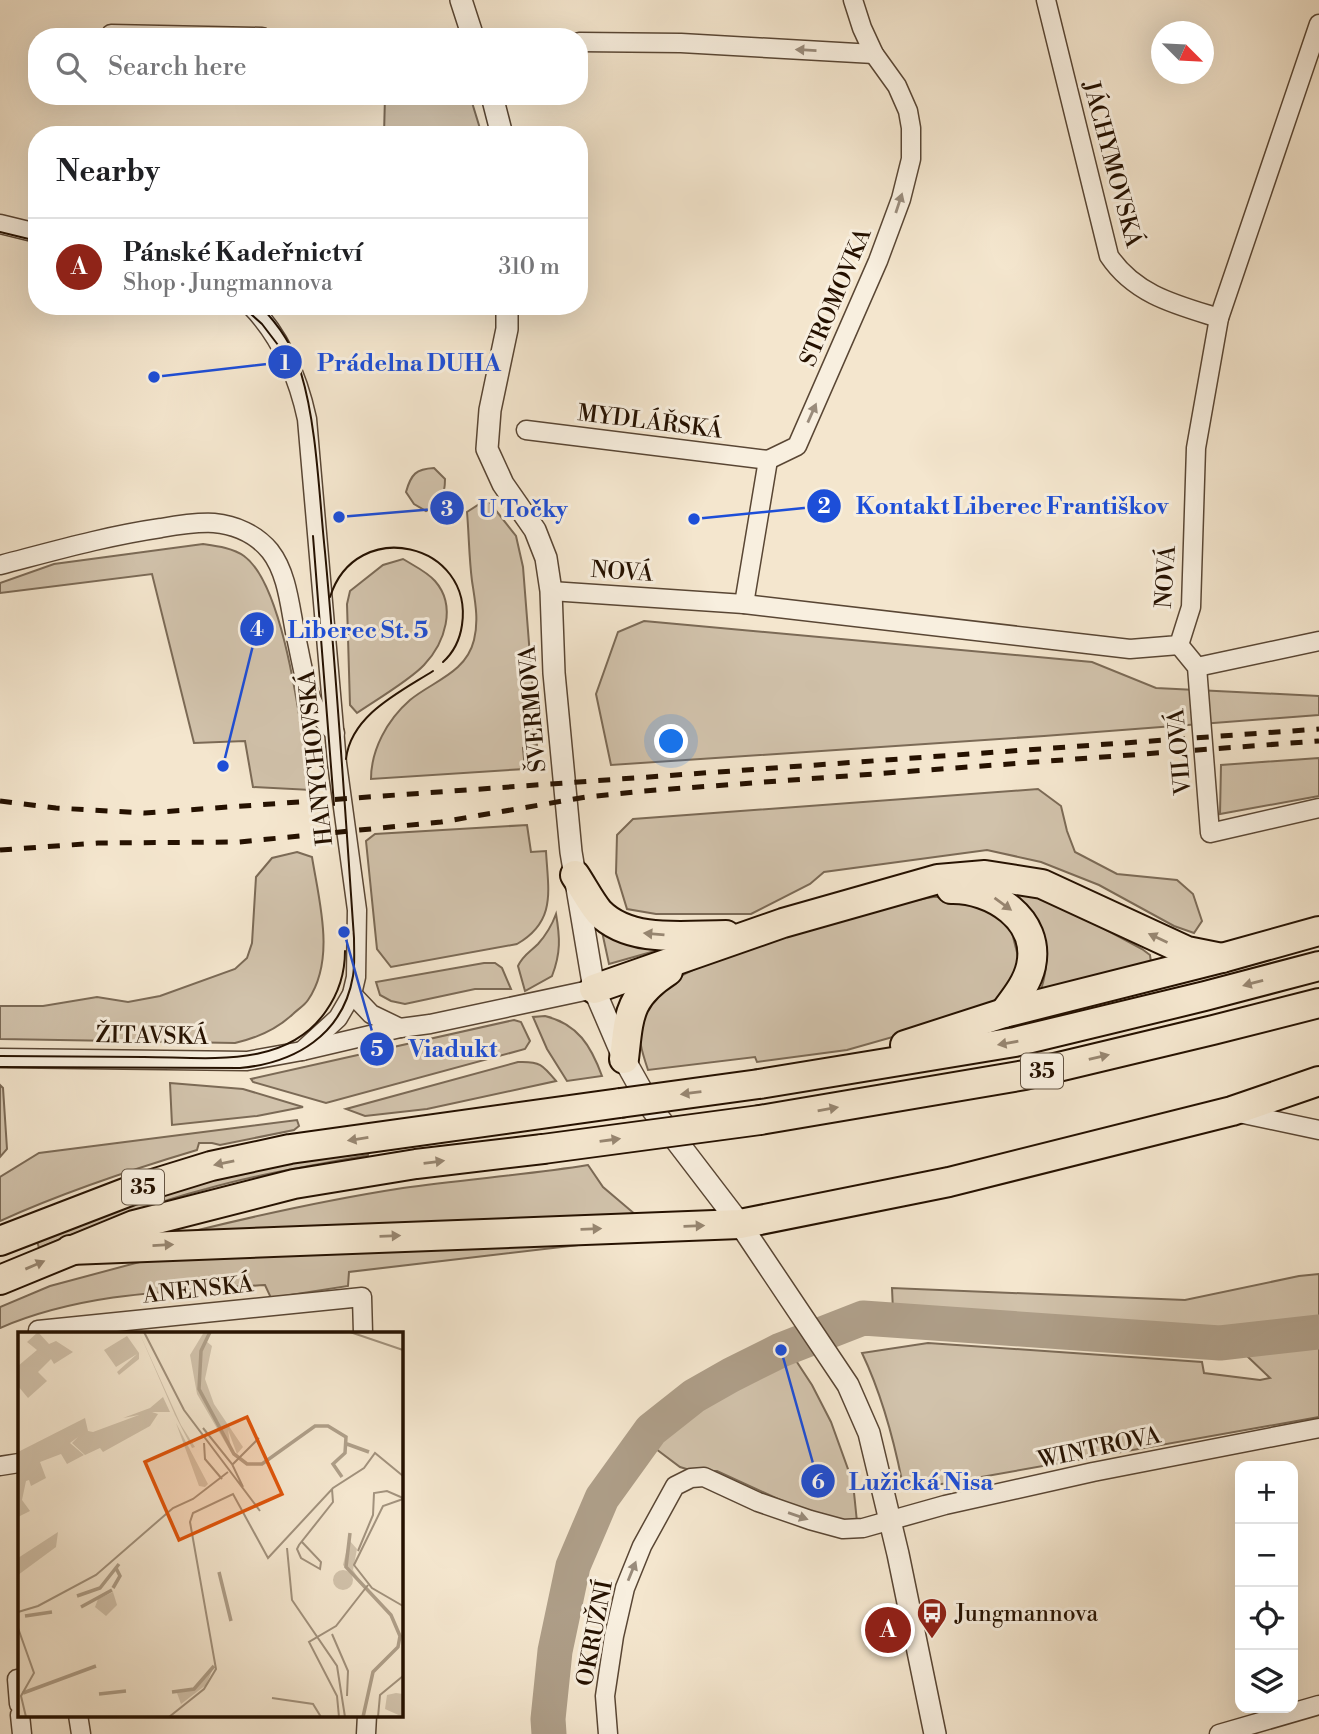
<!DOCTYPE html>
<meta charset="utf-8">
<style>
:root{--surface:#fff;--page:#f2f2f2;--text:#202124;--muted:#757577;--line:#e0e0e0;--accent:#8f2418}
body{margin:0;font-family:"Libre Bodoni",serif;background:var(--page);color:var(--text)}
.controls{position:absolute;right:21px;bottom:21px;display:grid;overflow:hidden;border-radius:14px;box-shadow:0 7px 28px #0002}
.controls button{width:63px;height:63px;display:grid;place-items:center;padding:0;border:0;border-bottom:2px solid var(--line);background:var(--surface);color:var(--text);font:35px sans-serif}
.compass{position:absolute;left:1151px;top:21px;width:63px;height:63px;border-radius:50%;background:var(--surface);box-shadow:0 7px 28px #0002;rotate:114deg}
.you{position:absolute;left:672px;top:742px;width:24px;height:24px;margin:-18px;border:5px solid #fff;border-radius:50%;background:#1a73e8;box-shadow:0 0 0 10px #1a73e833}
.badge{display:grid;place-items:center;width:46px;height:46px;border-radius:50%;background:var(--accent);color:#fff;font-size:23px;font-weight:700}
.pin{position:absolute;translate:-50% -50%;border:4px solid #fff;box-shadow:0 2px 7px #0006}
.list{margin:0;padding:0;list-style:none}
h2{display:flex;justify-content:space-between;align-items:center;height:91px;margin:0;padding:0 28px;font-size:30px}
h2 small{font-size:23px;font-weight:400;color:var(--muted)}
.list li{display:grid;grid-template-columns:46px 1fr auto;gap:21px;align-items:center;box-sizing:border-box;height:98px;padding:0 28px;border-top:2px solid var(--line)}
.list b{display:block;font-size:26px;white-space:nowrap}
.list p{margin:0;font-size:23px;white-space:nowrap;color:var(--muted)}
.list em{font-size:23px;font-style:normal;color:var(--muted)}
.icon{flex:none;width:38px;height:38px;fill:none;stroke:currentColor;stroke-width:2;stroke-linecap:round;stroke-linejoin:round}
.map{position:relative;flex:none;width:1319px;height:1734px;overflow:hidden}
.search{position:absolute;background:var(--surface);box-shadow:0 7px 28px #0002;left:28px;top:28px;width:560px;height:77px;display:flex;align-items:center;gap:18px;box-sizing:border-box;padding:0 24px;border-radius:28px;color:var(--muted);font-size:26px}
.panel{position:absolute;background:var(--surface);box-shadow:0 7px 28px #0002;left:28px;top:126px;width:560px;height:189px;border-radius:28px}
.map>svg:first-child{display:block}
.green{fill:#d1c2ab;stroke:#7b6a56;stroke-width:2}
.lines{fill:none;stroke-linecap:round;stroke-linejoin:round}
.river{stroke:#ae9e88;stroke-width:35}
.minor-casing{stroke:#594634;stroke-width:21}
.tertiary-casing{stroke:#594634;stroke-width:24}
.trunk-casing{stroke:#251100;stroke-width:32}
.minor{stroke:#f8efdf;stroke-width:18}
.tertiary{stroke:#f8efdf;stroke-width:21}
.trunk{stroke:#f4e6ce;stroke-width:28}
.tram{stroke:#251100;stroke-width:2}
.rail{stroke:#251100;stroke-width:5;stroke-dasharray:12 12;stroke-linecap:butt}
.trunk-bridge-casing{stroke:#251100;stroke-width:32;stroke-linecap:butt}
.trunk-bridge{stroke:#f4e6ce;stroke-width:28}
.oneway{fill:#998b7b}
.oneway2{fill:#978671}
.labels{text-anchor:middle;stroke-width:6;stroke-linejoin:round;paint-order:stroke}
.shield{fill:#f8efdf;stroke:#645443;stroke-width:2}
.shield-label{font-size:21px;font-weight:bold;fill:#251100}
.street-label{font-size:23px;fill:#251100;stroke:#f8efdf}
.poi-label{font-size:23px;fill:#251100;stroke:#f8efdf;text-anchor:start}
.inset-river{fill:none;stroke:#ae9e88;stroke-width:3.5}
.inset-road{fill:none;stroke:#a1917c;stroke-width:2}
.view{fill:#de550b;fill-opacity:0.15;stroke:#de550b;stroke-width:3.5}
.inset-edge{fill:none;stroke:#251100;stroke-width:3.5}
.leader{fill:none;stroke:#1d4ed8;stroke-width:2.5}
.callout-dot{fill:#1d4ed8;stroke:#f8efdf;stroke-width:2.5}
.mark-label{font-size:21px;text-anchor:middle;font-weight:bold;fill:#fff}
.callout-label{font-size:24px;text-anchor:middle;font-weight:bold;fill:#1d4ed8;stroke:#f8efdf;stroke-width:6;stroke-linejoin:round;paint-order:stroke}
</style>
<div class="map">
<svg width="1319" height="1734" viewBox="0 0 1319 1734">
<rect width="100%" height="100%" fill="#f4e6ce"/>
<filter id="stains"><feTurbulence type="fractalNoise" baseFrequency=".00286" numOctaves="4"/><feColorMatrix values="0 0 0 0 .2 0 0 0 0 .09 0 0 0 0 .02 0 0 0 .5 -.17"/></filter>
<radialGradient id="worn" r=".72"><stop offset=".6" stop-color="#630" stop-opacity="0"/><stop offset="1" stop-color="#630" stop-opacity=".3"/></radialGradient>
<g class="green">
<polygon points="385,96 470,96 482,135 384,135"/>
<path d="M434 468 445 479C445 496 441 503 426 511L414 504 406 492C411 474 416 469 434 468Z"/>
<path d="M487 499 516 536 523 567 537 745 523 748 525 769 371 779C371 750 387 720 410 700 433 681 466 673 474 640 479 620 475 601 472 581 469 558 469 535 467 512Z"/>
<path d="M203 544C217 546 233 548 244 556 286 586 302 738 311 790L253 787 245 741 194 743 152 574 0 593V583L54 564Z"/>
<path d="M403 559C414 566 426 571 435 581 457 606 445 643 424 665 410 680 376 700 357 713L350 705 347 604 350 591 383 565Z"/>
<polygon points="644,621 1092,662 1156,688 1319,696 1319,715 1044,736 611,765 596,694 618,632"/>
<polygon points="1319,758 1319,796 1220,814 1221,765"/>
<polygon points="1038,789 1061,806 1067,831 1075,852 1117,874 1177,880 1193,894 1202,921 1194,933 1174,926 1099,885 1041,862 987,850 824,872 810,884 751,914 656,914 627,909 616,873 617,835 633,819"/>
<path d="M527 825 531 852 546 851C548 890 557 921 517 944L391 967 377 949 366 841 375 834Z"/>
<path d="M297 852 312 857C319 901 336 959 308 1000 305 1005 297 1010 293 1014 276 1030 257 1038 235 1043L0 1039V1006H43L97 997 128 1002 160 996 235 969 247 958 252 943 256 877 272 858Z"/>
<path d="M1013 887 1060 905 1142 949 1150 955 1151 962 1041 990C1054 947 1044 920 1010 891Z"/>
<path d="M933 897H959L994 910 1011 929 1019 960 1010 992 984 1011 847 1050 757 1062 755 1057 648 1070C641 1049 638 1040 641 1018 641 1015 640 1011 642 1008 663 961 881 906 933 897Z"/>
<path d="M556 914C560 937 561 953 552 976L525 991 518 966C523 955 530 952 538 944 546 935 552 925 556 914Z"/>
<polygon points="601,927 655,947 655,951 609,964"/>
<polygon points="484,963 495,963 502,968 511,989 475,989 405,1004 391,1001 380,995 376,982"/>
<path d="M545 1016C578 1024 591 1046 602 1076L567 1081 547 1049 533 1017Z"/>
<polygon points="514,1020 521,1022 530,1041 525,1049 326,1103 253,1082 251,1079"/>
<path d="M518 1062C540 1061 543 1065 556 1081L427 1109 365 1116 346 1109Z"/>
<polygon points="170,1083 243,1089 303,1107 257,1116 172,1125"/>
<polygon points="0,1085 3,1088 7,1149 0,1157"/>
<path d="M297 1120 299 1126 294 1130 220 1145 212 1143H199L197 1150C130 1170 64 1192 0 1221V1177L39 1153Z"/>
<path d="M368 1151V1155C314 1165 259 1174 206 1189 148 1204 94 1225 39 1248L37 1241C92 1219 147 1198 204 1182 257 1168 313 1159 368 1151Z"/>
<path d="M588 1165 603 1187 636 1215 194 1231C263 1214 332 1199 403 1188 465 1179 527 1175 588 1165Z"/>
<path d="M613 1241 349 1272 348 1286 271 1298 265 1285C176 1291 83 1292 0 1328V1307L50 1286 147 1260Z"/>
<path d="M1319 1274V1417L919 1488 909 1487 902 1481C893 1436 882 1395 862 1353L928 1343 1202 1362 1204 1373 1260 1380 1270 1378 1224 1334 1085 1328 893 1311 892 1288 1185 1300 1299 1276Z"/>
<polygon points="791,1353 812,1385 831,1422 853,1483 857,1522 822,1519 717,1471 693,1471 680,1467 652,1446 695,1405 743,1373"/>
</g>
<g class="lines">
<polyline class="river" points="549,1734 548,1719 555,1651 573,1566 602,1498 651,1430 694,1396 731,1375 781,1350 863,1318 1220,1343 1319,1332"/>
<g class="minor-casing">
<g id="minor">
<path d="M1046 0 1109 256C1135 295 1177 305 1219 318"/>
<polyline points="111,34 262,37"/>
<polyline points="579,42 681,43 874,54"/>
<polyline points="0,224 37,233"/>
<path d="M251 306C281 337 298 377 307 419L337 763 357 910 356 977 352 994 338 1018 302 1051"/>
<polyline points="526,430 768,460"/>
<polyline points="768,460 797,446 878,261 901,199 911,159 911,128 908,111 897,86 874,54 862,28 853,0"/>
<path d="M0 565C54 551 106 536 161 528 178 525 196 522 214 523 235 525 256 534 270 551 288 574 290 609 296 637 305 675 305 705 335 733"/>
<polyline points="551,591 744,604 1130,649 1179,645 1191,607 1196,448 1219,318 1319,24"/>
<polyline points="744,604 768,460"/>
<polyline points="1179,645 1197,667 1210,833 1319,808"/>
<polyline points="1197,667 1319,641"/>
<polyline points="352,994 371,1014 400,1028"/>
<polyline points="0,1058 247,1061 302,1051 400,1028 430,1024 594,989"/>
<polyline points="1234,1112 1319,1130"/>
<polyline points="38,1333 38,1330 362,1297 363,1333"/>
<polyline points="0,1466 19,1463"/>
<polyline points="17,1679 19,1704"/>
<polyline points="20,1715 22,1734"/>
<polyline points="78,1715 81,1734"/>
<polyline points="366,1734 367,1715"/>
<polyline points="608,1734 605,1696 614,1636 625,1588 642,1546 675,1486 691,1478 704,1477 758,1502 810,1520 843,1529 863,1528 945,1505 1093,1472 1319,1428"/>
<polyline points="1219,1734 1319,1705"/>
</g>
</g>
<g class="tertiary-casing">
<g id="tertiary">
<polyline points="461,0 473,37"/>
<polyline points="492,96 502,135"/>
<polyline points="507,306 507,329 490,410 487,449 503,484 535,530 546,558 551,591 554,673 571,852 594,989 624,1059 652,1109 740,1224 848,1385 869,1433 898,1554 935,1734"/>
</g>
</g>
<g class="trunk-casing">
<g id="trunk">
<path d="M575 875C583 887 590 901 599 912 630 944 686 935 726 935"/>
<path d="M951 889C992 888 1041 919 1031 966 1027 984 1015 998 1004 1013"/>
<polyline points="594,989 783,923 938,879 985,875 1042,884 1187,951 1222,958"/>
<polyline points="905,1045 1004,1013 1222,958 1319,931"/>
<path d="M624 1059C629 1015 628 997 668 971"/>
<polyline points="759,1084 1015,1042 1205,996 1319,966"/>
<polyline points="760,1120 1025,1075 1213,1030 1319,1003"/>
<polyline points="0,1241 130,1191 211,1166 290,1149 620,1103"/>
<polyline points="70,1250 740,1224 949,1182 1232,1111 1319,1081"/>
<polyline points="0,1280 134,1225 294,1184 416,1164 543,1149"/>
</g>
</g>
<use href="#minor" class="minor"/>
<use href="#tertiary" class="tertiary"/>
<use href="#trunk" class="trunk"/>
<g class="tram">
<polyline points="0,232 37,241"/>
<polyline points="242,306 262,324 278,345"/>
<polyline points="313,536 334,805"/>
<path d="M330 597C356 515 474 543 462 625 460 639 454 652 443 662"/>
<path d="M346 759C351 715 400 692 433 671"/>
<path d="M0 1056C48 1056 96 1057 144 1057 205 1057 286 1070 326 1011 338 994 345 973 345 951"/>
<path d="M0 1067 240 1068C295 1063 343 1035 353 976 355 964 354 951 354 938 345 809 337 680 325 552 319 496 317 426 301 373 294 348 278 324 260 306"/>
</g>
<g class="rail">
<polyline points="0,801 56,808 145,813 1319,729"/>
<polyline points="0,850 98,843 239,842 441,822 586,797 644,791 1319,741"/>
</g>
<g class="trunk-bridge-casing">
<g id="trunk-bridge">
<polyline points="620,1103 759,1084"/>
<polyline points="543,1149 760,1120"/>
</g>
</g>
<use href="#trunk-bridge" class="trunk-bridge"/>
</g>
<defs><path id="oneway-solid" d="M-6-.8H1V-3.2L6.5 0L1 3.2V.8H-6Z" transform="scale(1.75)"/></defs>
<g class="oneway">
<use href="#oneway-solid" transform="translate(806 50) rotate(-177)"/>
<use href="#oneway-solid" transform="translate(899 203) rotate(-72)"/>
<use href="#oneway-solid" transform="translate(812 413) rotate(-66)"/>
<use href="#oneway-solid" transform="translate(798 1516) rotate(19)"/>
<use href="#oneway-solid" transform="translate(632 1571) rotate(-68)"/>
</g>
<g class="oneway2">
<use href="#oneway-solid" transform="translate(1003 904) rotate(36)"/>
<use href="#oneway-solid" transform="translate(654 934) rotate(-175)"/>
<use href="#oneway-solid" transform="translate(1158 938) rotate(-155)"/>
<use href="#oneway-solid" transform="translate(1253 983) rotate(165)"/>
<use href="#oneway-solid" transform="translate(1008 1043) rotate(170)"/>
<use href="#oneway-solid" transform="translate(1099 1057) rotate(-13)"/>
<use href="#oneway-solid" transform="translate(691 1093) rotate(173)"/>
<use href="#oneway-solid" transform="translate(828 1109) rotate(-10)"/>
<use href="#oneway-solid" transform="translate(358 1139) rotate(171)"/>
<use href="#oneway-solid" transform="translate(610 1140) rotate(-8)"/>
<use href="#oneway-solid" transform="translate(434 1162) rotate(-7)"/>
<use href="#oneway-solid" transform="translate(224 1163) rotate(168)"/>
<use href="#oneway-solid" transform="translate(694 1226) rotate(-2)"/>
<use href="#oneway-solid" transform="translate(591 1229) rotate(-2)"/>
<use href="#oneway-solid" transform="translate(390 1236) rotate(-2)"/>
<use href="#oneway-solid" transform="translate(163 1245) rotate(-3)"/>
<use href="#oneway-solid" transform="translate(35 1265) rotate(-23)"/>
</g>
<defs>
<g id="bus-pin" transform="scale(1.575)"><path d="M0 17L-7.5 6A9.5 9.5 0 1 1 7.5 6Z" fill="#8f2418" stroke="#f8efdf"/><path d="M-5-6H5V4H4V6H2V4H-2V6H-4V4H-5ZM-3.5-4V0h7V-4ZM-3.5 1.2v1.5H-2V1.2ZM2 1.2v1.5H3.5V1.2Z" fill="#fff"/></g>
</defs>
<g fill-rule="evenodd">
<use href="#bus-pin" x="932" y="1613"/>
</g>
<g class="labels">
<g class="shield">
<rect x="1021" y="1053.5" width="42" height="35" rx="5"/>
<rect x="122" y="1169.5" width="42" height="35" rx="5"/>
</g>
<g class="shield-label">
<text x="1042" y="1078">35</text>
<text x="143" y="1194">35</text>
</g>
<g class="street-label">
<text transform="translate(1113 164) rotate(75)" y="8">JÁCHYMOVSKÁ</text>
<text transform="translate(835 297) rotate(-67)" y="8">STROMOVKA</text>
<text transform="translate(650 421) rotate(7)" y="8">MYDLÁŘSKÁ</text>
<text transform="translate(622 571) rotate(4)" y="8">NOVÁ</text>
<text transform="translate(1165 577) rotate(-86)" y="8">NOVÁ</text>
<text transform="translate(532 709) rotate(-95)" y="8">ŠVERMOVA</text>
<text transform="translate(1179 752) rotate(-95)" y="8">VILOVÁ</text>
<text transform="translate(315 758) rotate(-96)" y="8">HANYCHOVSKÁ</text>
<text transform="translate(152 1035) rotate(1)" y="8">ŽITAVSKÁ</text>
<text transform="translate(198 1289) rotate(-6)" y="8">ANENSKÁ</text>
<text transform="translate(1099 1447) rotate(-12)" y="8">WINTROVA</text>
<text transform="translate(594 1633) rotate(-79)" y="8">OKRUŽNÍ</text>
</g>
<g class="poi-label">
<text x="955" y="1621">Jungmannova</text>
</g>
</g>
<g transform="translate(18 1332)">
<rect width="385" height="385" fill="#f4e6ce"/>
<path d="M20 0 31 12 38 9 55 20 36 32 33 27 20 40 29 49 10 66 0 54V34L19 18 9 10ZM121 0 163 93 177 115 174 116 157 83ZM186 0H194L188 9 194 14 187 47 196 72 225 115 219 122 210 98 214 122 179 62 172 23ZM109 4 121 21V27L101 43 99 40 119 22 98 35 86 18ZM145 65 152 80H134L140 82 132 94 85 120 82 116 67 123 54 111 60 105 52 111 66 123 49 132 43 122 22 130 28 146 13 154 11 148 8 149 4 168 12 179 0 185V120L67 86 70 99 75 100 121 83 105 86 132 76ZM158 91 190 152 187 155 181 154ZM40 200 38 215 0 243V226ZM331 208 339 217 335 238 346 255 325 233ZM315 248a10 10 0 1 1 20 0a10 10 0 1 1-20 0ZM95 260 99 273 88 284 77 275 80 267ZM196 334 188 353 163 372 159 361 178 355ZM378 361 385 362V385L367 377 369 363Z" fill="#d1c2ab"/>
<path class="inset-river" d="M192 0 183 19 181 57 216 122 229 132H244L297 94H310L328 105 327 121 315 132 324 145M329 112 351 120M332 201 328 235 373 283 382 304 380 315 355 340 345 385M201 240 213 289M95 256 102 244 98 236M59 264 82 256 101 232M63 275 94 258M7 284 34 280M154 360 176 357 196 334M5 361 78 334M81 362 108 359"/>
<path class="inset-road" d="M126 0 166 78 242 179M332 0 385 18M185 96 214 132 225 155M186 111 187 127 204 147M214 133 241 106M385 167 365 174 336 233 354 256 385 274M284 210 303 230 302 237 283 226 279 217 281 213 315 170 314 157M269 216 274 268 319 334 327 385M340 219 355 183 356 161 369 159 385 166M0 280 20 274 78 243 155 176 175 167 210 140M0 296 16 341 3 364 8 385M314 302 330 339 329 364M254 366 295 372 303 385M151 385 186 357 198 337 172 190 175 181 215 162 250 226 315 156 346 136 357 121 385 144M321 385 319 364 291 310 318 294 350 253M360 385 362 363 385 344"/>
<path class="view" d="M229 85 264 162 161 208 127 130Z"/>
<rect width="385" height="385" class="inset-edge"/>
</g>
<path class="leader" d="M154 377L285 362M694 519L824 506M339 517L447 508M223 766L257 629M344 932L377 1049M781 1350L818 1481"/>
<g class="callout-dot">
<circle cx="154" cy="377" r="7"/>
<circle cx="694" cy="519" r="7"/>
<circle cx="339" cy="517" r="7"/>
<circle cx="223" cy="766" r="7"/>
<circle cx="344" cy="932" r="7"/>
<circle cx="781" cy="1350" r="7"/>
<circle cx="285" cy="362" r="18"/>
<circle cx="824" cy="506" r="18"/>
<circle cx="447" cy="508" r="18"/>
<circle cx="257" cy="629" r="18"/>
<circle cx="377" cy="1049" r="18"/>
<circle cx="818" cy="1481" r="18"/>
</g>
<g class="mark-label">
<text x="285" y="370">1</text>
<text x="824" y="513">2</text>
<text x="447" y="516">3</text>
<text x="257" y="636">4</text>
<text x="377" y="1056">5</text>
<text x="818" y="1489">6</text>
</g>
<g class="callout-label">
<text x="409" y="371">Prádelna DUHA</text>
<text x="1012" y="514">Kontakt Liberec Františkov</text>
<text x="523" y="517">U Točky</text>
<text x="358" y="638">Liberec St. 5</text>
<text x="453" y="1057">Viadukt</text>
<text x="921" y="1490">Lužická Nisa</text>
</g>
<rect width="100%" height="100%" filter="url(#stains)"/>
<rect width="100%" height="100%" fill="url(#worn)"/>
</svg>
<div class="controls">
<button>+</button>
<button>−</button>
<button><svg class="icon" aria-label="locate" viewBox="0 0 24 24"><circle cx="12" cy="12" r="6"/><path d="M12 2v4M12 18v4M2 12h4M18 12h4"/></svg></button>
<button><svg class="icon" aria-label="layers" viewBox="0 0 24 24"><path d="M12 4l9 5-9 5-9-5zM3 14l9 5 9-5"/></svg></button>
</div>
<svg class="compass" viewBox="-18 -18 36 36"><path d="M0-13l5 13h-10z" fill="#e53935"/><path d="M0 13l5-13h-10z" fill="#757577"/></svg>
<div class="you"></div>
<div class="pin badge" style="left:888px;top:1630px">A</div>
<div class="search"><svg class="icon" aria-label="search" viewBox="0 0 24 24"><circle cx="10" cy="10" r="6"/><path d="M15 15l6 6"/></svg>Search here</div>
<section class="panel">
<h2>Nearby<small></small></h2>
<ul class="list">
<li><span class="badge">A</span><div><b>Pánské Kadeřnictví</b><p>Shop · Jungmannova</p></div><em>310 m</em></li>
</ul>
</section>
</div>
